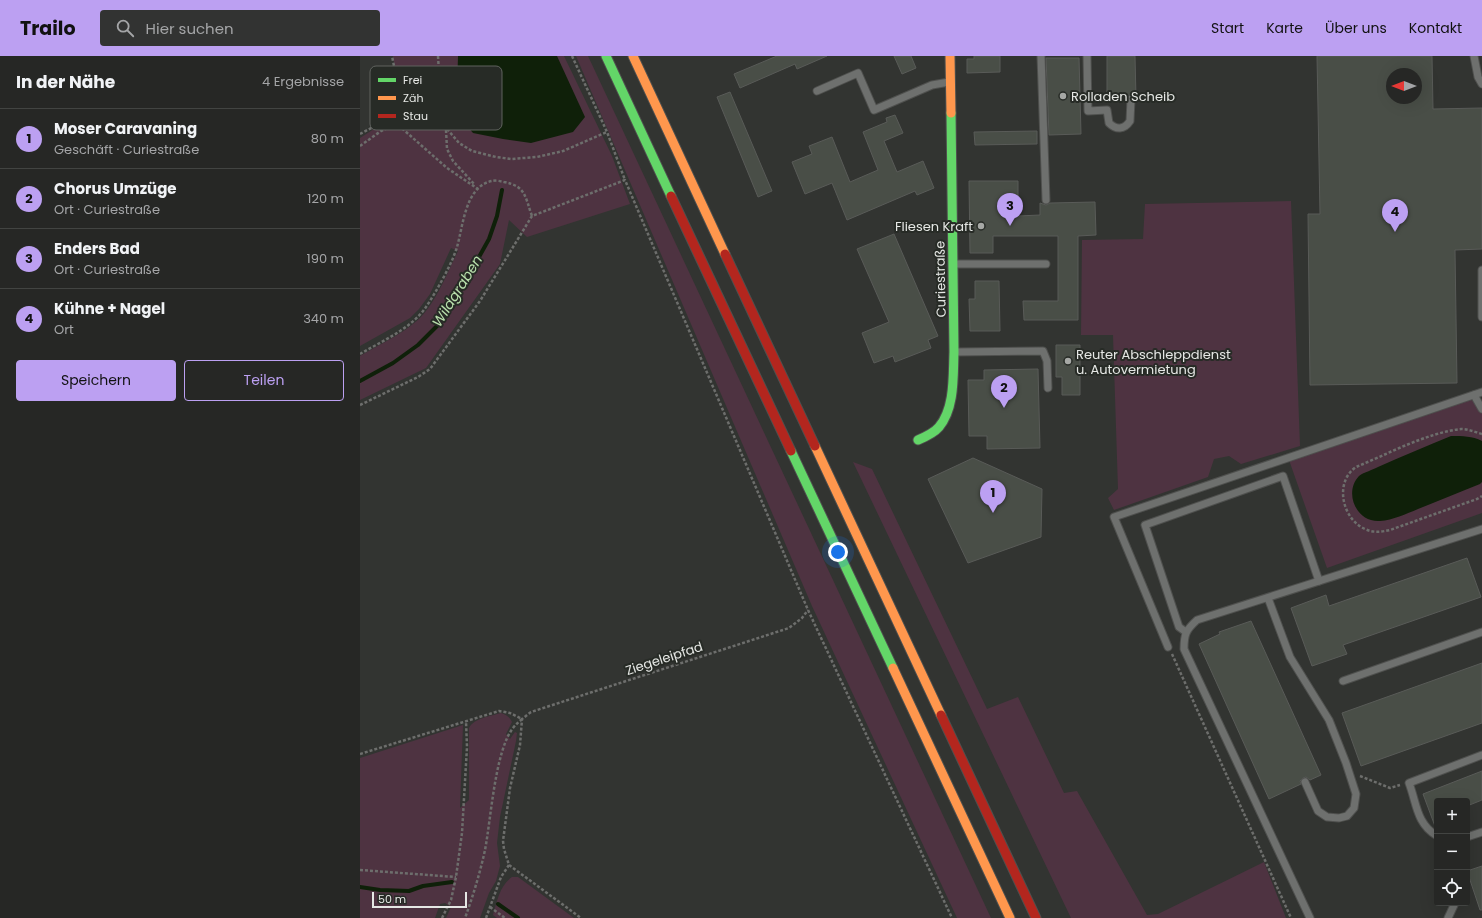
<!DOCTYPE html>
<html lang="de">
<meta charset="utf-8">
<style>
:root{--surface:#262725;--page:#323332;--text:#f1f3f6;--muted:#a4a5a7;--line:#424442;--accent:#bca0f2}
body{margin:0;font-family:Poppins,sans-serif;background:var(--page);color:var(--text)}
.controls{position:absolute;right:12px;bottom:12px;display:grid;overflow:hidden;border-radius:4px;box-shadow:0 4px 16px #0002}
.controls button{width:36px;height:36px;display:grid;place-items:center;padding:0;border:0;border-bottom:1px solid var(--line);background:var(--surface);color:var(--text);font:20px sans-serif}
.compass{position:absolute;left:1026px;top:12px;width:36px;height:36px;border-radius:50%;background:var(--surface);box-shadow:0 4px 16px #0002;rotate:270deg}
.scale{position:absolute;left:12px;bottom:10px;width:95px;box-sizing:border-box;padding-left:4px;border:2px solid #e5e7e4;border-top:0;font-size:11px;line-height:14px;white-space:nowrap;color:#e5e7e4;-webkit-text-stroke:3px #272b26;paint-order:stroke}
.you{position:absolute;left:478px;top:496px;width:14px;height:14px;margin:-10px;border:3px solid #fff;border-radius:50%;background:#1a73e8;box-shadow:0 0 0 6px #1a73e833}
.badge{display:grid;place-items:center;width:26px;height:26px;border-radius:50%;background:var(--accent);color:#111;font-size:13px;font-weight:700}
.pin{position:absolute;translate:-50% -33px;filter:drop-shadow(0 1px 2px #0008)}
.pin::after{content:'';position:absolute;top:21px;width:14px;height:12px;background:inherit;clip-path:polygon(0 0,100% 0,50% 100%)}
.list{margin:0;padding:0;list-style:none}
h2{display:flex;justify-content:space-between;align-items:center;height:52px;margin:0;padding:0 16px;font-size:17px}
h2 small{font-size:13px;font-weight:400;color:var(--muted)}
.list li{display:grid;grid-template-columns:26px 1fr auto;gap:12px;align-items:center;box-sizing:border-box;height:60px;padding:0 16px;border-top:1px solid var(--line)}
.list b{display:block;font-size:15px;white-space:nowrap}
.list p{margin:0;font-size:13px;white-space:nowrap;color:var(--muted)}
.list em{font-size:13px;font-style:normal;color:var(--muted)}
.actions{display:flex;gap:8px;padding:12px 16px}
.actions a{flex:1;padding:9px 0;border:1px solid var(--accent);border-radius:4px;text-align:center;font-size:14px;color:var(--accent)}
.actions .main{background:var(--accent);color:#111}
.icon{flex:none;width:22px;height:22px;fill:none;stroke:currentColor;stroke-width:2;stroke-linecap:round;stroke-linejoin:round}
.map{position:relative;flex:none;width:1122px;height:862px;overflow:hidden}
header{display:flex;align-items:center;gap:24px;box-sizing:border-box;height:56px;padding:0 20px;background:var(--accent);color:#111}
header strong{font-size:19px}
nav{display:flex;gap:22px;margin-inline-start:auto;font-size:14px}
.search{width:280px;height:36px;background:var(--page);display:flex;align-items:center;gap:10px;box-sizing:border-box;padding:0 14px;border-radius:4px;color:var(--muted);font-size:15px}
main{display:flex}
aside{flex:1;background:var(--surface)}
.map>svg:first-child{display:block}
.green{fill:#4e3341}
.water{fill:#0f2009}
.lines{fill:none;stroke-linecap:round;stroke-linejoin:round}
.stream{stroke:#0f2009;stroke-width:4}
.building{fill:#494e47;stroke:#595b58;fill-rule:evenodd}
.lane-casing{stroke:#4f504e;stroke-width:9}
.fast-casing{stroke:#4f504e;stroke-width:11}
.slow-casing{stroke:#4f504e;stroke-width:11}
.jam-casing{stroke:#4f504e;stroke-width:11}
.path{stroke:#6d6e6c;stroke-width:2.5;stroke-dasharray:3 2;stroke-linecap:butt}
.lane{stroke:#6e706e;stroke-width:7}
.fast{stroke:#63d668;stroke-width:9}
.slow{stroke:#ff974d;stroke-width:9}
.jam{stroke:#b3261e;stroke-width:9}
.poi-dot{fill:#a6a8a5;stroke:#272b26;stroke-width:1.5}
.labels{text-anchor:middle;stroke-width:4;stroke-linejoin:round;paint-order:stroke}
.poi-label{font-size:13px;fill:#e5e7e4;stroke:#272b26;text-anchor:start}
.street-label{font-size:13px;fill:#e5e7e4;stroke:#272b26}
.water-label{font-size:14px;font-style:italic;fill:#b9e0ac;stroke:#272b26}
.key{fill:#272b26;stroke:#60635f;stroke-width:1}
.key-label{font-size:11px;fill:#e5e7e4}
</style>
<header>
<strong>Trailo</strong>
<div class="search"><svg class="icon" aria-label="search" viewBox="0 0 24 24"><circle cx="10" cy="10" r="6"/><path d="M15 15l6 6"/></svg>Hier suchen</div>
<nav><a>Start</a><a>Karte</a><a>Über uns</a><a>Kontakt</a></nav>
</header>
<main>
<aside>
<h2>In der Nähe<small>4 Ergebnisse</small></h2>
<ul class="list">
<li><span class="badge">1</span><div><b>Moser Caravaning</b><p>Geschäft · Curiestraße</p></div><em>80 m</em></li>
<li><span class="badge">2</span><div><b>Chorus Umzüge</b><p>Ort · Curiestraße</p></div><em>120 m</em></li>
<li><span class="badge">3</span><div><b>Enders Bad</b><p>Ort · Curiestraße</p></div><em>190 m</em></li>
<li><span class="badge">4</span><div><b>Kühne + Nagel</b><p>Ort</p></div><em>340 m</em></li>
</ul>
<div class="actions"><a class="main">Speichern</a><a>Teilen</a></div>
</aside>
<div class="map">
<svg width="1122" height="862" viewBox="0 0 1122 862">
<rect width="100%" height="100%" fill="#323431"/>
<g class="green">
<path d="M33 0H204L252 100 270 148 167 181 149 164 140 208 66 312 0 344V300C20 288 52 274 66 255 80 237 88 215 98 195L91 192 70 238 59 253 50 262 0 290V82L42 55Z"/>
<polygon points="216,0 228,0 631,862 597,862 452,550"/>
<polygon points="931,145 940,390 881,408 869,400 854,403 848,421 754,454 748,442 758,433 753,279 721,279 722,184 783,183 785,148"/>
<polygon points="1104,343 1113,343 1122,348 1122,457 967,512 929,404"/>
<polygon points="493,406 512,413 627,653 658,641 704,737 717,735 787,859 798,858 904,806 926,862 711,862"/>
<path d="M141 657C146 659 150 661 152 666L146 678 150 683 155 676 157 677 156 685 140 761 137 787 140 810 136 825 129 837 120 862H86L91 851 85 847 80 848 75 862H0V702L103 669 100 752 109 744V672C114 662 131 660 141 657Z"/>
<path d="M152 821H158L214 862H137L133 859C137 845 140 829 152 821Z"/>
</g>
<g class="water">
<polygon points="98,0 197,0 225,61 213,76 171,87 143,83 113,77 98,59 97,35"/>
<path d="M1091 380C1103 380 1112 380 1122 385V426L1120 428C1099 436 1079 445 1058 453 1046 458 1033 464 1020 465 997 467 983 437 999 420 1004 416 1013 414 1018 411 1042 400 1067 390 1091 380Z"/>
</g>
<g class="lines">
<g class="stream">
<polyline points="0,325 33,307 58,289 78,269 99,237 129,183 137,160 142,134"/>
<polyline points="0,831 20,834 49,835 63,830 92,826"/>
<polyline points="138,848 158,862"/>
</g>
</g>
<g class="building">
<polygon points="417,0 467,0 437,13 435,8 380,32 374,18"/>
<polygon points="534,0 551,0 556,12 542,18"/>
<polygon points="614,0 640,0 640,16 607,17 607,3 614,3"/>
<polygon points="747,0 775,0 776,42 774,39 771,38 767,40 766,43 747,44"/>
<path d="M957 0H1072L1073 53 1122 52V193L1095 194 1097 327 950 329 948 158H960ZM1032 18H1056V42H1032Z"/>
<polygon points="686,2 719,2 721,78 689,79"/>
<polygon points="370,36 412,135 398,141 357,41"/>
<polygon points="535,59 543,77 524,85 537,116 563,105 574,132 557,139 555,135 487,164 472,127 445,138 432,106 452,98 449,90 472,81 490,126 518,114 503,76 527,66 526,62"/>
<polygon points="677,75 677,88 615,89 614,76"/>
<polygon points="609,125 658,125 658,160 680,159 680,147 686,149 690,147 735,146 736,179 718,180 718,264 664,264 663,245 698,245 698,180 633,180 633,197 610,197"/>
<polygon points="534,178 578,280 568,284 571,292 535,306 533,300 514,307 502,277 529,266 497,193"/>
<polygon points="615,225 639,225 640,275 610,275 609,243 615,243"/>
<polygon points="696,289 720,289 720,339 702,339 702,321 696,321"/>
<polygon points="678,313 680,392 627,393 627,380 609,380 608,324 624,324 624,314"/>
<polygon points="613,402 682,433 681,481 608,507 568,423"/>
<polygon points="1107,502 1121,541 983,589 987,598 952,610 931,552 966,539 969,550"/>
<polygon points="891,565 961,719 950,724 946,721 943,722 940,725 941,728 909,743 839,588 860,578 859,576"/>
<polygon points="1122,607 1122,667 1001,710 982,657"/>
<polygon points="1122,715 1122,744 1107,750 1107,745 1077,745 1076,773 1063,738"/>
<polygon points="1122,810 1122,854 1120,854 1107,815"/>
</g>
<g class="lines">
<g class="lane-casing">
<g id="lane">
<polyline points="681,0 686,144"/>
<path d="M727 0 728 55 747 54 749 67C756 74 764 74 770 65L771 43"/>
<polyline points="1114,0 1118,21 1122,28"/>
<polyline points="457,35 498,17 514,54 572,29 589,26"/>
<polyline points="595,208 686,208"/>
<polyline points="1122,214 1122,261"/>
<polyline points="595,296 683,295 687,305 688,332"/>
<polyline points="1114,339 1122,353"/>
<polyline points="908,542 930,601 969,664 986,707 996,738 994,752 987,760 979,762 967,761 958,755 945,726"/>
<polyline points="826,576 819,571 785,469 923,420 959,525"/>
<polyline points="808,591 754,461 1122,336"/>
<polyline points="983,625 1122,576"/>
<path d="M1077 780C1056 767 1057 748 1049 727L1122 699"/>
<polyline points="1107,781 1122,776"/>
<path d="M950 862 824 593C824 578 826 574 837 564L1122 473"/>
<polyline points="1088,862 1095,847"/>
</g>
</g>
<g class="fast-casing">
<g id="fast">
<polyline points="246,0 311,140"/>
<path d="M558 384C565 381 574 377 579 371 595 352 593 320 594 296L591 57"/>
<polyline points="431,395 533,612"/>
</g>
</g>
<g class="slow-casing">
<g id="slow">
<polyline points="273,0 365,198"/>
<polyline points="590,0 591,57"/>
<polyline points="455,390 581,659"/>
<polyline points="533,612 650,862"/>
</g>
</g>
<g class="jam-casing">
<g id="jam">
<polyline points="311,140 431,395"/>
<polyline points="365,198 455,390"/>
<polyline points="581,659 676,862"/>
</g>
</g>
<g class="path">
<polyline points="78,0 82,67 99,87 112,95 136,101 151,103 177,101 203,95 247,76"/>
<polyline points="212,0 247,76 265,124"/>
<polyline points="86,74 87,93 93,105 115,129"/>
<polyline points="0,78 43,55 32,0"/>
<polyline points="0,90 21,75 37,68 87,112 118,133"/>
<path d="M0 298C22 285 51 273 66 251 76 236 92 208 97 191 103 171 105 130 132 125 135 124 140 125 144 126 166 130 165 141 172 160"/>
<polyline points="0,349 58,321 70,313 120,245 172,160 265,124 448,554 592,862"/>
<path d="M1122 378C1115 376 1108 373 1101 373 1066 377 1028 398 996 411 974 426 982 463 1005 473 1013 477 1021 476 1030 474L1117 443 1122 440"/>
<polyline points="812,598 931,862"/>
<path d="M0 698 139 655 150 657 162 663C159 666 156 668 153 672 135 695 131 763 125 794 120 817 113 840 105 862"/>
<polyline points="1000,720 1030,732 1040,729"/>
<polyline points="149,809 221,862"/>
<polyline points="0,814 96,821"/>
<polyline points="130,851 145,862"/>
<polyline points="82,862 91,844 96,821 102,777 107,691 106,665"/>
<polyline points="126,862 141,821 149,809 144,793 143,785 150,732 160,689 162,663 171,656 429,572 442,562 448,554"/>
</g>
<use href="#lane" class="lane"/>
<use href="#fast" class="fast"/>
<use href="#slow" class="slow"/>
<use href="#jam" class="jam"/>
</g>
<g class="poi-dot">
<circle cx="703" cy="40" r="4"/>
<circle cx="621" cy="170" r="4"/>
<circle cx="708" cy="305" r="4"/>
</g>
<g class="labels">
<g class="poi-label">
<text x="711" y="45">Rolladen Scheib</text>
<text x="613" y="175" text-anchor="end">Fliesen Kraft</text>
<text x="716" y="303">Reuter Abschleppdienst<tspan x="716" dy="15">u. Autovermietung</tspan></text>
</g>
<g class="street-label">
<text transform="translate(580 223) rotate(-91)" y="5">Curiestraße</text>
<text transform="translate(304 602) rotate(-18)" y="5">Ziegeleipfad</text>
</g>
<g class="water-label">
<text transform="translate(97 235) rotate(-58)" y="5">Wildgraben</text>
</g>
</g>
<rect x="10" y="10" width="132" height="64" rx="6" class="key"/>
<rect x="18" y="22" width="18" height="4" fill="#63d668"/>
<rect x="18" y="40" width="18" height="4" fill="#ff974d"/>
<rect x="18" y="58" width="18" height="4" fill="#b3261e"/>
<g class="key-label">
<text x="43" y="28">Frei</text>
<text x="43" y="46">Zäh</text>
<text x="43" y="64">Stau</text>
</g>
</svg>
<div class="controls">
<button>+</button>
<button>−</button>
<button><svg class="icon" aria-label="locate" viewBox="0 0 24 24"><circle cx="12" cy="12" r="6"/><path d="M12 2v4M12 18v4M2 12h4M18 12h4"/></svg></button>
</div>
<svg class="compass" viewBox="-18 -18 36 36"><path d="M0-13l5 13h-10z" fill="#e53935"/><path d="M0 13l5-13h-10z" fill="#a4a5a7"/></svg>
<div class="scale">50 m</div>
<div class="you"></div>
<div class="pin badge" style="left:633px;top:457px">1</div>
<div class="pin badge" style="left:644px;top:352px">2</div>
<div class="pin badge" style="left:650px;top:170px">3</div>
<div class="pin badge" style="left:1035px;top:176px">4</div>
</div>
</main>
